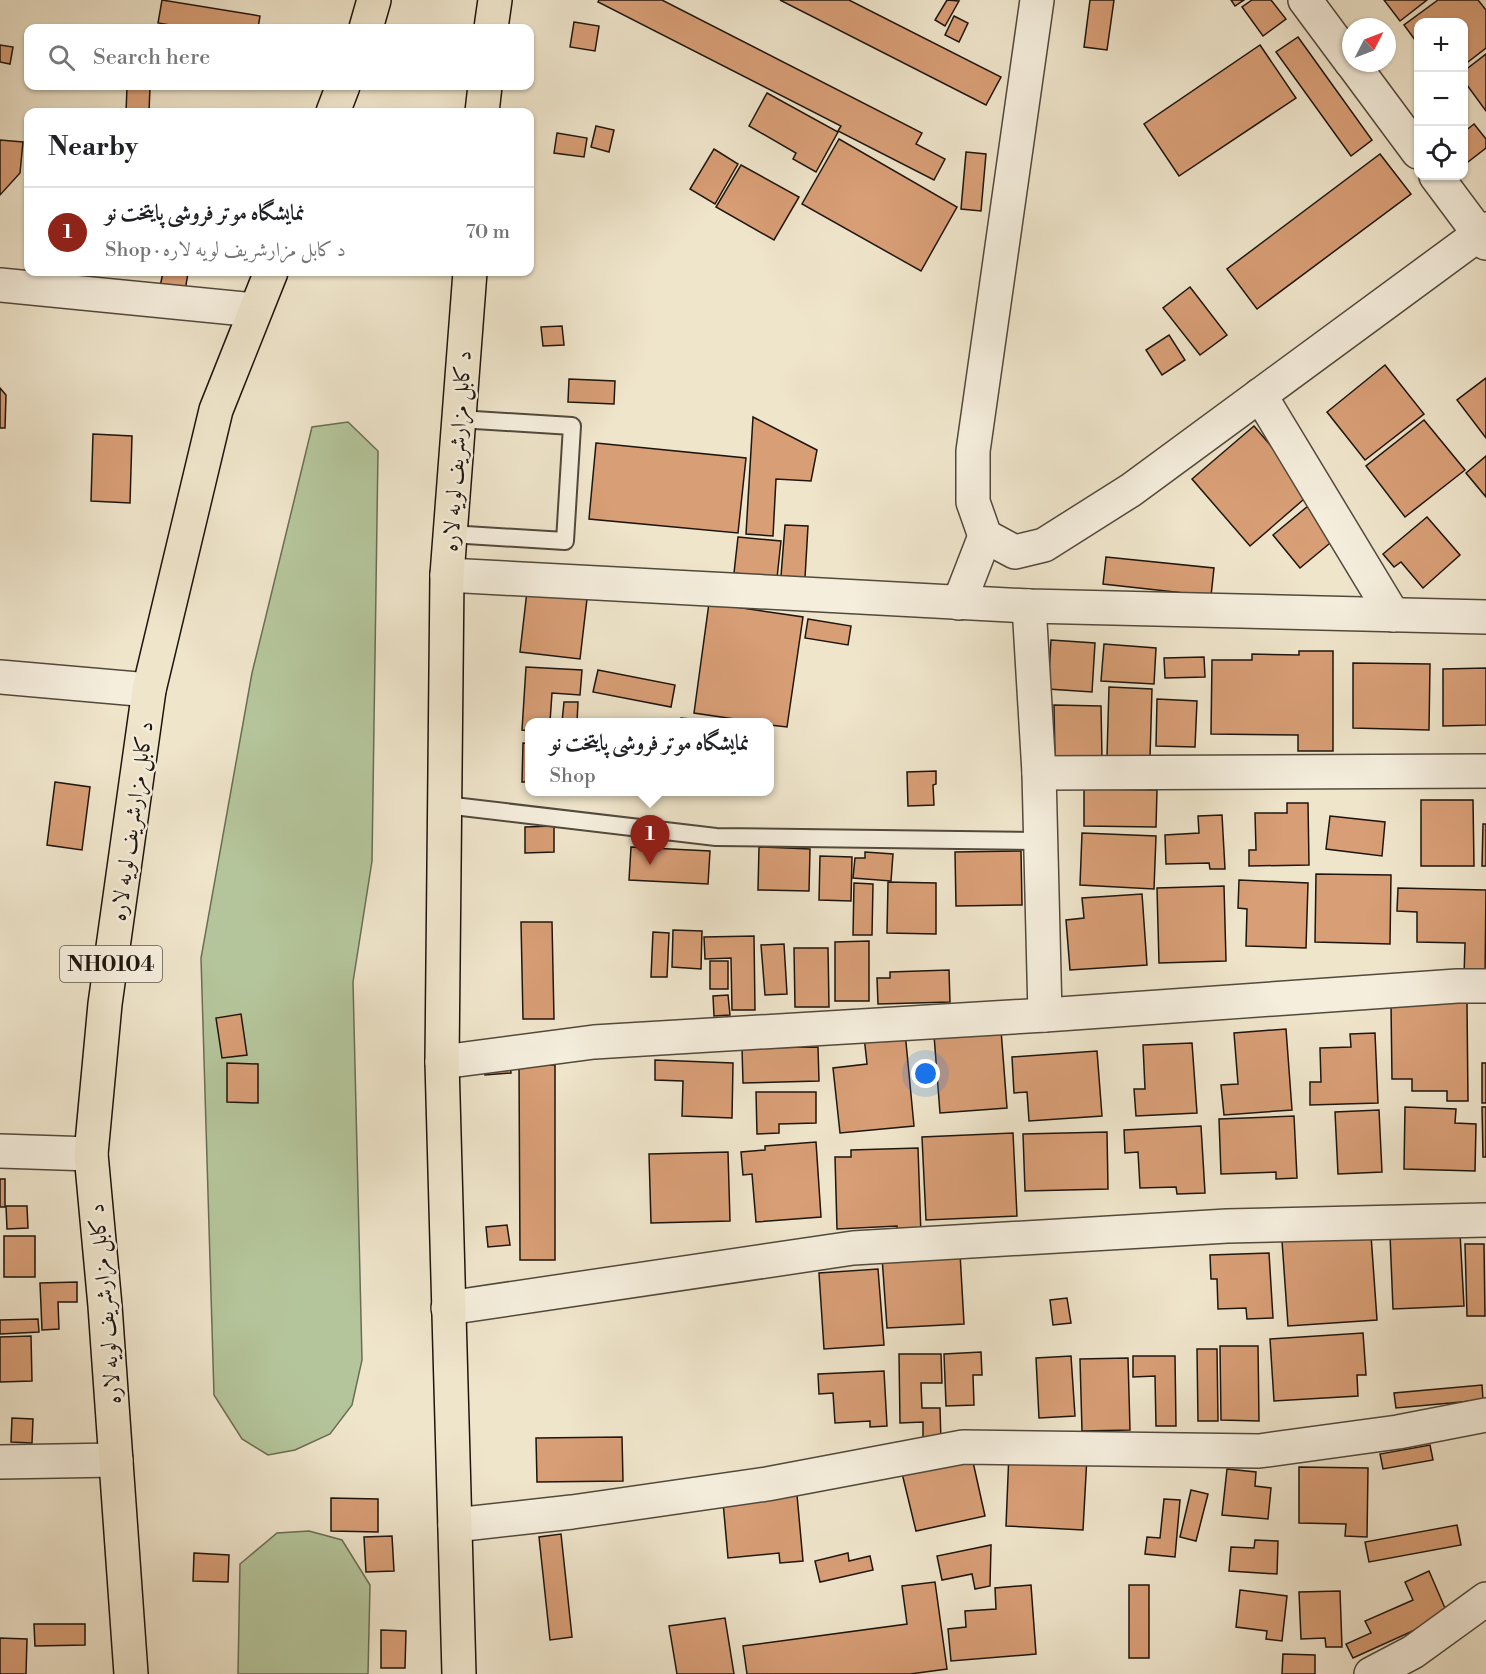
<!DOCTYPE html>
<meta charset="utf-8">
<style>
:root{--surface:#fff;--page:#f6f6f6;--text:#202124;--muted:#757577;--line:#e0e0e0;--accent:#8f2418}
body{margin:0;font-family:"Libre Bodoni",Amiri,serif;background:var(--page);color:var(--text)}
.controls{position:absolute;right:18px;top:18px;display:grid;overflow:hidden;border-radius:12px;box-shadow:0 2px 4px #0004}
.controls button{width:54px;height:54px;display:grid;place-items:center;padding:0;border:0;border-bottom:2px solid var(--line);background:var(--surface);color:var(--text);font:30px sans-serif}
.compass{position:absolute;left:1342px;top:18px;width:54px;height:54px;border-radius:50%;background:var(--surface);box-shadow:0 2px 4px #0004;rotate:48deg}
.you{position:absolute;left:926px;top:1074px;width:21px;height:21px;margin:-15px;border:4px solid #fff;border-radius:50%;background:#1a73e8;box-shadow:0 0 0 9px #1a73e833}
.badge{display:grid;place-items:center;width:39px;height:39px;border-radius:50%;background:var(--accent);color:#fff;font-size:20px;font-weight:700}
.pin{position:absolute;translate:-50% -50px;filter:drop-shadow(0 2px 3px #0008)}
.pin::after{content:'';position:absolute;top:32px;width:21px;height:18px;background:inherit;clip-path:polygon(0 0,100% 0,50% 100%)}
.popup{position:absolute;left:525px;top:718px;width:249px;height:78px;box-sizing:border-box;display:grid;place-content:center;border-radius:12px;background:var(--surface);filter:drop-shadow(0 2px 4px #0005);font-size:20px;white-space:nowrap;color:var(--muted)}
.popup b{font-size:22px;color:var(--text)}
.popup::after{content:'';position:absolute;left:50%;top:100%;margin-left:-12px;border:12px solid transparent;border-top-color:var(--surface)}
.list{margin:0;padding:0;list-style:none}
h2{display:flex;justify-content:space-between;align-items:center;height:78px;margin:0;padding:0 24px;font-size:26px}
h2 small{font-size:20px;font-weight:400;color:var(--muted)}
.list li{display:grid;grid-template-columns:39px 1fr auto;gap:18px;align-items:center;box-sizing:border-box;height:90px;padding:0 24px;border-top:2px solid var(--line)}
.list b{display:block;font-size:22px;white-space:nowrap}
.list p{margin:0;font-size:20px;white-space:nowrap;color:var(--muted)}
.list em{font-size:20px;font-style:normal;color:var(--muted)}
.icon{flex:none;width:33px;height:33px;fill:none;stroke:currentColor;stroke-width:2;stroke-linecap:round;stroke-linejoin:round}
.map{position:relative;flex:none;width:1486px;height:1674px;overflow:hidden}
.search{position:absolute;background:var(--surface);box-shadow:0 2px 4px #0004;left:24px;top:24px;width:510px;height:66px;display:flex;align-items:center;gap:15px;box-sizing:border-box;padding:0 21px;border-radius:12px;color:var(--muted);font-size:22px}
.panel{position:absolute;background:var(--surface);box-shadow:0 2px 4px #0004;left:24px;top:108px;width:510px;height:168px;border-radius:12px}
.map>svg:first-child{display:block}
.green{fill:#b5c59b;stroke:#6a6d54;stroke-width:1.5}
.building{fill:#d89e76;stroke:#1e150d;stroke-width:1.5}
.lines{fill:none;stroke-linecap:round;stroke-linejoin:round}
.service-casing{stroke:#52493c;stroke-width:20}
.minor-casing{stroke:#52493c;stroke-width:36}
.trunk-casing{stroke:#1e150d;stroke-width:36}
.service{stroke:#f5eedd;stroke-width:16}
.minor{stroke:#f5eedd;stroke-width:33}
.trunk{stroke:#efe5cb;stroke-width:33}
.labels{text-anchor:middle;stroke-width:5;stroke-linejoin:round;paint-order:stroke}
.shield{fill:#f5eedd;stroke:#5e564b;stroke-width:1.5}
.shield-label{font-size:21px;font-weight:bold;fill:#1e150d}
.street-label{font-size:22px;fill:#1e150d;stroke:#f5eedd}
</style>
<div class="map">
<svg width="1486" height="1674" viewBox="0 0 1486 1674">
<rect width="100%" height="100%" fill="#efe5cb"/>
<filter id="stains"><feTurbulence type="fractalNoise" baseFrequency=".00333" numOctaves="4"/><feColorMatrix values="0 0 0 0 .2 0 0 0 0 .09 0 0 0 0 .02 0 0 0 .5 -.17"/></filter>
<radialGradient id="worn" r=".72"><stop offset=".6" stop-color="#630" stop-opacity="0"/><stop offset="1" stop-color="#630" stop-opacity=".3"/></radialGradient>
<g class="green">
<polygon points="348,422 378,451 372,861 353,982 362,1360 352,1405 330,1434 295,1450 268,1455 242,1439 214,1395 201,958 252,673 312,427"/>
<polygon points="309,1531 342,1540 370,1585 368,1674 238,1674 240,1564 277,1533"/>
</g>
<g class="building">
<polygon points="162,0 260,16 258,28 188,28 158,23"/>
<polygon points="599,0 662,0 922,133 916,144 945,159 934,180 838,131 841,126 598,2"/>
<polygon points="780,0 849,0 1001,77 986,105"/>
<polygon points="947,0 959,1 945,26 935,20"/>
<polygon points="1090,0 1114,0 1107,50 1084,47"/>
<polygon points="1231,0 1244,0 1235,6"/>
<polygon points="1252,0 1271,0 1286,19 1263,36 1242,7"/>
<polygon points="1384,0 1427,0 1400,21"/>
<polygon points="1438,0 1478,0 1486,10 1486,48 1464,65 1464,22 1418,22 1418,44 1404,25"/>
<polygon points="954,16 968,23 959,42 945,35"/>
<polygon points="574,22 599,26 595,51 570,47"/>
<polygon points="1298,37 1372,140 1351,156 1276,52"/>
<polygon points="0,45 13,47 10,64 0,62"/>
<polygon points="1260,45 1296,98 1179,176 1144,124"/>
<polygon points="1486,54 1486,111 1464,81 1464,71"/>
<polygon points="127,87 150,87 149,112 126,112"/>
<polygon points="767,93 838,132 816,172 793,159 796,153 749,126"/>
<polygon points="1474,124 1486,139 1486,148 1464,165 1464,132"/>
<polygon points="596,126 614,130 609,152 591,147"/>
<polygon points="557,133 587,138 584,157 554,153"/>
<polygon points="839,139 957,207 921,271 802,204"/>
<polygon points="0,140 23,142 20,173 0,195"/>
<polygon points="714,149 738,164 715,204 690,189"/>
<polygon points="966,152 986,154 981,211 961,209"/>
<polygon points="1380,154 1411,194 1257,309 1227,269"/>
<polygon points="741,165 799,197 774,240 716,207"/>
<polygon points="163,272 188,273 185,291 160,287"/>
<polygon points="1190,287 1227,335 1200,355 1163,308"/>
<polygon points="562,326 564,345 543,346 541,327"/>
<polygon points="1169,335 1185,360 1162,375 1146,350"/>
<polygon points="1385,365 1424,414 1365,460 1327,412"/>
<polygon points="1486,378 1486,438 1457,400"/>
<polygon points="569,379 615,381 614,404 568,402"/>
<polygon points="0,388 6,395 5,428 0,428"/>
<polygon points="753,417 817,450 811,481 776,479 773,536 746,534"/>
<polygon points="1424,420 1465,470 1405,517 1366,466"/>
<polygon points="1254,426 1311,493 1250,546 1192,479"/>
<polygon points="93,434 132,436 130,503 91,501"/>
<polygon points="596,443 746,458 738,533 589,519"/>
<polygon points="1486,456 1486,497 1466,473"/>
<polygon points="1308,506 1335,539 1300,568 1273,535"/>
<polygon points="1427,517 1460,555 1423,588 1401,562 1394,567 1383,554"/>
<polygon points="785,525 808,526 805,578 781,576"/>
<polygon points="738,537 781,541 777,578 734,573"/>
<polygon points="1106,557 1214,568 1211,596 1103,584"/>
<polygon points="527,591 587,599 580,659 520,652"/>
<polygon points="709,603 803,617 787,727 770,725 770,722 755,722 694,713"/>
<polygon points="808,619 851,626 848,645 805,638"/>
<polygon points="1051,640 1095,643 1092,692 1048,689"/>
<polygon points="1104,644 1156,648 1154,684 1101,681"/>
<polygon points="1299,651 1333,651 1333,751 1298,751 1298,735 1211,734 1212,660 1252,660 1252,654 1299,655"/>
<polygon points="1204,657 1205,677 1165,678 1164,658"/>
<polygon points="1353,663 1430,664 1429,730 1353,728"/>
<polygon points="526,667 582,670 580,695 552,693 550,722 530,722 530,731 522,730"/>
<polygon points="1486,668 1486,725 1443,726 1443,669"/>
<polygon points="598,670 675,685 671,707 593,692"/>
<polygon points="1109,687 1152,689 1150,758 1107,756"/>
<polygon points="1157,699 1197,701 1195,747 1156,746"/>
<polygon points="564,702 578,702 577,722 562,722"/>
<polygon points="1054,705 1101,706 1102,759 1055,759"/>
<polygon points="681,718 709,721 708,722 680,722"/>
<polygon points="523,743 530,744 530,782 522,782"/>
<polygon points="936,771 936,784 933,785 934,805 908,806 907,772"/>
<polygon points="55,782 90,787 82,850 47,845"/>
<polygon points="1084,789 1157,790 1156,827 1084,826"/>
<polygon points="1421,800 1473,800 1474,866 1421,866"/>
<polygon points="1287,803 1308,803 1309,865 1249,866 1249,850 1256,850 1255,813 1287,813"/>
<polygon points="1222,815 1225,869 1210,869 1209,863 1166,864 1165,835 1199,833 1198,816"/>
<polygon points="1330,816 1385,822 1382,856 1326,849"/>
<polygon points="1483,824 1486,824 1486,866 1482,866"/>
<polygon points="554,826 554,852 525,853 525,827"/>
<polygon points="1082,833 1156,836 1154,889 1080,885"/>
<polygon points="631,847 710,851 708,884 629,880"/>
<polygon points="759,847 810,849 809,891 758,890"/>
<polygon points="1021,851 1022,905 956,906 955,852"/>
<polygon points="865,852 893,854 891,881 853,878 855,858 865,858"/>
<polygon points="820,856 852,857 851,901 819,900"/>
<polygon points="1316,874 1391,875 1390,944 1315,942"/>
<polygon points="1239,880 1308,883 1306,948 1246,946 1247,909 1238,908"/>
<polygon points="888,882 936,883 936,934 887,933"/>
<polygon points="854,883 873,884 872,935 853,935"/>
<polygon points="1224,886 1226,961 1159,963 1157,888"/>
<polygon points="1398,888 1486,890 1485,978 1464,976 1465,943 1417,942 1417,912 1397,911"/>
<polygon points="1142,894 1147,965 1070,970 1066,920 1084,918 1082,898"/>
<polygon points="521,922 552,922 554,1019 523,1019"/>
<polygon points="673,930 702,931 701,969 672,967"/>
<polygon points="653,932 669,933 667,977 651,977"/>
<polygon points="754,936 755,1010 732,1010 731,958 705,959 704,937"/>
<polygon points="869,941 869,1001 835,1001 835,942"/>
<polygon points="784,944 787,994 765,995 761,945"/>
<polygon points="794,948 828,948 829,1007 795,1007"/>
<rect x="710" y="961" width="18" height="28"/>
<polygon points="949,970 950,1002 878,1004 877,978 890,978 890,972"/>
<polygon points="728,995 730,1015 714,1016 713,996"/>
<polygon points="1467,1003 1468,1101 1447,1101 1447,1091 1412,1091 1412,1079 1392,1079 1391,1004"/>
<polygon points="241,1014 247,1055 222,1058 216,1018"/>
<polygon points="1286,1029 1292,1110 1224,1115 1221,1085 1238,1084 1234,1033"/>
<polygon points="1001,1030 1007,1108 940,1113 934,1035"/>
<polygon points="905,1032 914,1126 840,1133 833,1068 867,1064 864,1036"/>
<polygon points="1375,1033 1378,1103 1310,1105 1310,1082 1321,1082 1320,1048 1351,1047 1350,1034"/>
<polygon points="1192,1043 1197,1113 1136,1116 1134,1089 1145,1089 1143,1045"/>
<polygon points="818,1047 819,1081 743,1083 742,1048"/>
<polygon points="1097,1051 1102,1116 1029,1121 1027,1092 1014,1093 1012,1057"/>
<polygon points="655,1060 733,1063 732,1118 682,1116 683,1081 655,1080"/>
<polygon points="510,1061 511,1073 485,1075 485,1063"/>
<polygon points="227,1063 258,1064 258,1103 227,1102"/>
<rect x="1482" y="1063" width="4" height="40"/>
<polygon points="519,1065 555,1065 555,1260 520,1260"/>
<polygon points="756,1092 816,1092 816,1123 779,1124 779,1133 757,1134"/>
<polygon points="1405,1107 1456,1109 1455,1123 1476,1124 1475,1171 1404,1169"/>
<polygon points="1482,1107 1486,1107 1486,1157 1483,1157"/>
<polygon points="1379,1110 1382,1172 1338,1174 1335,1112"/>
<polygon points="1294,1116 1297,1178 1276,1179 1276,1172 1221,1174 1219,1119"/>
<polygon points="1201,1126 1205,1193 1177,1194 1176,1187 1140,1188 1138,1152 1125,1153 1124,1130"/>
<polygon points="1107,1132 1108,1189 1025,1191 1023,1134"/>
<polygon points="1013,1133 1017,1216 926,1220 922,1137"/>
<polygon points="816,1142 821,1217 756,1222 752,1174 743,1175 741,1152 765,1150 765,1146"/>
<polygon points="918,1148 921,1235 898,1236 897,1226 837,1229 835,1157 851,1157 851,1150"/>
<polygon points="728,1152 730,1221 651,1223 649,1154"/>
<rect x="0" y="1179" width="5" height="28"/>
<polygon points="6,1206 27,1206 28,1228 7,1229"/>
<polygon points="507,1225 510,1245 488,1247 486,1227"/>
<polygon points="1460,1233 1464,1306 1393,1309 1390,1235"/>
<polygon points="1371,1235 1377,1320 1288,1326 1282,1241"/>
<rect x="4" y="1236" width="31" height="41"/>
<polygon points="1465,1244 1484,1244 1485,1316 1467,1316"/>
<polygon points="960,1253 964,1324 887,1328 882,1257"/>
<polygon points="1269,1253 1273,1318 1247,1319 1246,1308 1218,1309 1217,1279 1211,1279 1210,1255"/>
<polygon points="878,1269 884,1345 824,1349 819,1273"/>
<polygon points="77,1282 77,1302 58,1302 59,1329 42,1330 40,1283"/>
<polygon points="1067,1298 1071,1323 1053,1325 1050,1300"/>
<polygon points="38,1319 39,1332 0,1334 0,1320"/>
<polygon points="1363,1333 1366,1375 1357,1375 1358,1396 1274,1401 1270,1339"/>
<polygon points="31,1336 32,1381 0,1382 0,1337"/>
<polygon points="1220,1346 1258,1346 1259,1421 1221,1420"/>
<polygon points="1197,1349 1217,1349 1218,1421 1198,1421"/>
<polygon points="981,1352 982,1375 973,1375 974,1405 946,1406 944,1354"/>
<polygon points="899,1354 941,1354 942,1383 921,1383 922,1408 940,1408 941,1443 923,1443 923,1422 900,1423"/>
<polygon points="1071,1356 1075,1416 1039,1418 1036,1358"/>
<polygon points="1133,1356 1175,1356 1176,1426 1156,1426 1155,1376 1133,1377"/>
<polygon points="1128,1358 1130,1430 1082,1431 1080,1359"/>
<polygon points="884,1371 887,1426 870,1427 870,1421 835,1423 833,1393 819,1394 818,1374"/>
<polygon points="1482,1385 1483,1400 1396,1408 1394,1393"/>
<polygon points="12,1418 33,1419 32,1443 11,1442"/>
<polygon points="622,1437 623,1481 537,1482 536,1438"/>
<polygon points="1430,1445 1433,1460 1383,1469 1380,1454"/>
<polygon points="1009,1452 1087,1456 1083,1530 1006,1526"/>
<polygon points="971,1453 985,1516 916,1531 901,1469"/>
<polygon points="1299,1467 1368,1468 1367,1537 1345,1536 1346,1524 1299,1523"/>
<polygon points="1227,1469 1256,1472 1255,1486 1271,1488 1268,1519 1222,1515"/>
<polygon points="1191,1490 1208,1494 1196,1541 1180,1537"/>
<polygon points="797,1495 803,1561 780,1563 779,1553 728,1558 723,1502"/>
<polygon points="331,1498 378,1499 378,1532 331,1531"/>
<polygon points="1164,1499 1180,1500 1175,1557 1145,1554 1147,1537 1160,1538"/>
<polygon points="1457,1525 1461,1545 1369,1562 1365,1542"/>
<polygon points="561,1534 572,1637 550,1640 539,1537"/>
<polygon points="392,1536 394,1571 366,1572 364,1537"/>
<polygon points="1255,1540 1278,1541 1277,1574 1229,1571 1231,1547 1254,1548"/>
<polygon points="991,1545 990,1586 975,1589 972,1574 942,1580 937,1556"/>
<polygon points="194,1553 229,1555 228,1582 193,1581"/>
<polygon points="848,1553 849,1561 870,1556 873,1570 820,1582 815,1561"/>
<polygon points="1429,1571 1448,1615 1353,1658 1346,1644 1371,1633 1365,1621 1413,1600 1405,1582"/>
<polygon points="935,1582 947,1669 910,1674 747,1674 743,1646 907,1624 902,1586"/>
<polygon points="1031,1585 1036,1654 951,1661 948,1629 966,1627 965,1611 996,1609 995,1588"/>
<rect x="1129" y="1585" width="20" height="73"/>
<polygon points="1240,1590 1287,1596 1282,1641 1266,1639 1267,1631 1236,1627"/>
<polygon points="1340,1591 1342,1647 1326,1647 1325,1638 1301,1639 1299,1592"/>
<polygon points="725,1618 734,1674 677,1674 669,1626"/>
<polygon points="34,1624 85,1624 85,1645 35,1646"/>
<polygon points="381,1630 406,1631 405,1668 381,1668"/>
<polygon points="0,1638 27,1639 26,1674 0,1674"/>
<polygon points="1283,1654 1315,1655 1315,1674 1282,1674"/>
</g>
<g class="lines">
<g class="service-casing">
<g id="service">
<polyline points="450,534 565,541 572,426 459,419"/>
<polyline points="445,805 716,837 1040,841"/>
</g>
</g>
<g class="minor-casing">
<g id="minor">
<polyline points="1037,0 973,451 973,502 985,536 1015,552 1044,545 1131,490 1486,229"/>
<polyline points="1305,0 1351,62"/>
<polyline points="1352,63 1418,152"/>
<polyline points="1436,176 1486,243"/>
<polyline points="0,285 255,310"/>
<polyline points="1260,395 1393,615"/>
<polyline points="447,575 1029,606 1486,617"/>
<polyline points="959,603 985,536"/>
<polyline points="1029,606 1039,773 1045,1015"/>
<polyline points="0,677 149,690"/>
<polyline points="1039,773 1486,771"/>
<polyline points="442,1062 594,1042 1045,1015 1457,986 1486,986"/>
<polyline points="0,1151 91,1154"/>
<polyline points="448,1308 853,1248 1227,1226 1486,1220"/>
<polyline points="0,1462 116,1460"/>
<polyline points="455,1525 572,1512 767,1484 963,1447 1259,1451 1398,1432 1486,1415"/>
<polyline points="1371,1674 1413,1652 1486,1599"/>
</g>
</g>
<g class="trunk-casing">
<g id="trunk">
<polyline points="366,28 374,0"/>
<polyline points="491,28 495,0"/>
<polyline points="333,112 343,86"/>
<polyline points="482,112 485,86"/>
<polyline points="131,1674 105,1306 91,1154 105,1004 149,690 216,410 271,272"/>
<polyline points="459,1674 442,1062 447,575 470,272"/>
</g>
</g>
<use href="#service" class="service"/>
<use href="#minor" class="minor"/>
<use href="#trunk" class="trunk"/>
</g>
<g class="labels">
<rect class="shield" x="60" y="946" width="102" height="36" rx="4.5"/>
<g class="shield-label">
<text x="111" y="971">NH0104</text>
</g>
<g class="street-label">
<text transform="translate(456 451) rotate(-86)" y="8">د کابل مزارشریف لویه لاره</text>
<text transform="translate(131 821) rotate(-82)" y="8">د کابل مزارشریف لویه لاره</text>
<text transform="translate(104 1304) rotate(-95)" y="8">د کابل مزارشریف لویه لاره</text>
</g>
</g>
<rect width="100%" height="100%" filter="url(#stains)"/>
<rect width="100%" height="100%" fill="url(#worn)"/>
</svg>
<div class="controls">
<button>+</button>
<button>−</button>
<button><svg class="icon" aria-label="locate" viewBox="0 0 24 24"><circle cx="12" cy="12" r="6"/><path d="M12 2v4M12 18v4M2 12h4M18 12h4"/></svg></button>
</div>
<svg class="compass" viewBox="-18 -18 36 36"><path d="M0-13l5 13h-10z" fill="#e53935"/><path d="M0 13l5-13h-10z" fill="#757577"/></svg>
<div class="you"></div>
<div class="pin badge" style="left:650px;top:865px">1</div>
<div class="popup"><b>نمایشگاه موتر فروشی پایتخت نو</b>Shop</div>
<div class="search"><svg class="icon" aria-label="search" viewBox="0 0 24 24"><circle cx="10" cy="10" r="6"/><path d="M15 15l6 6"/></svg>Search here</div>
<section class="panel">
<h2>Nearby<small></small></h2>
<ul class="list">
<li><span class="badge">1</span><div><b>نمایشگاه موتر فروشی پایتخت نو</b><p>Shop · د کابل مزارشریف لویه لاره</p></div><em>70 m</em></li>
</ul>
</section>
</div>
